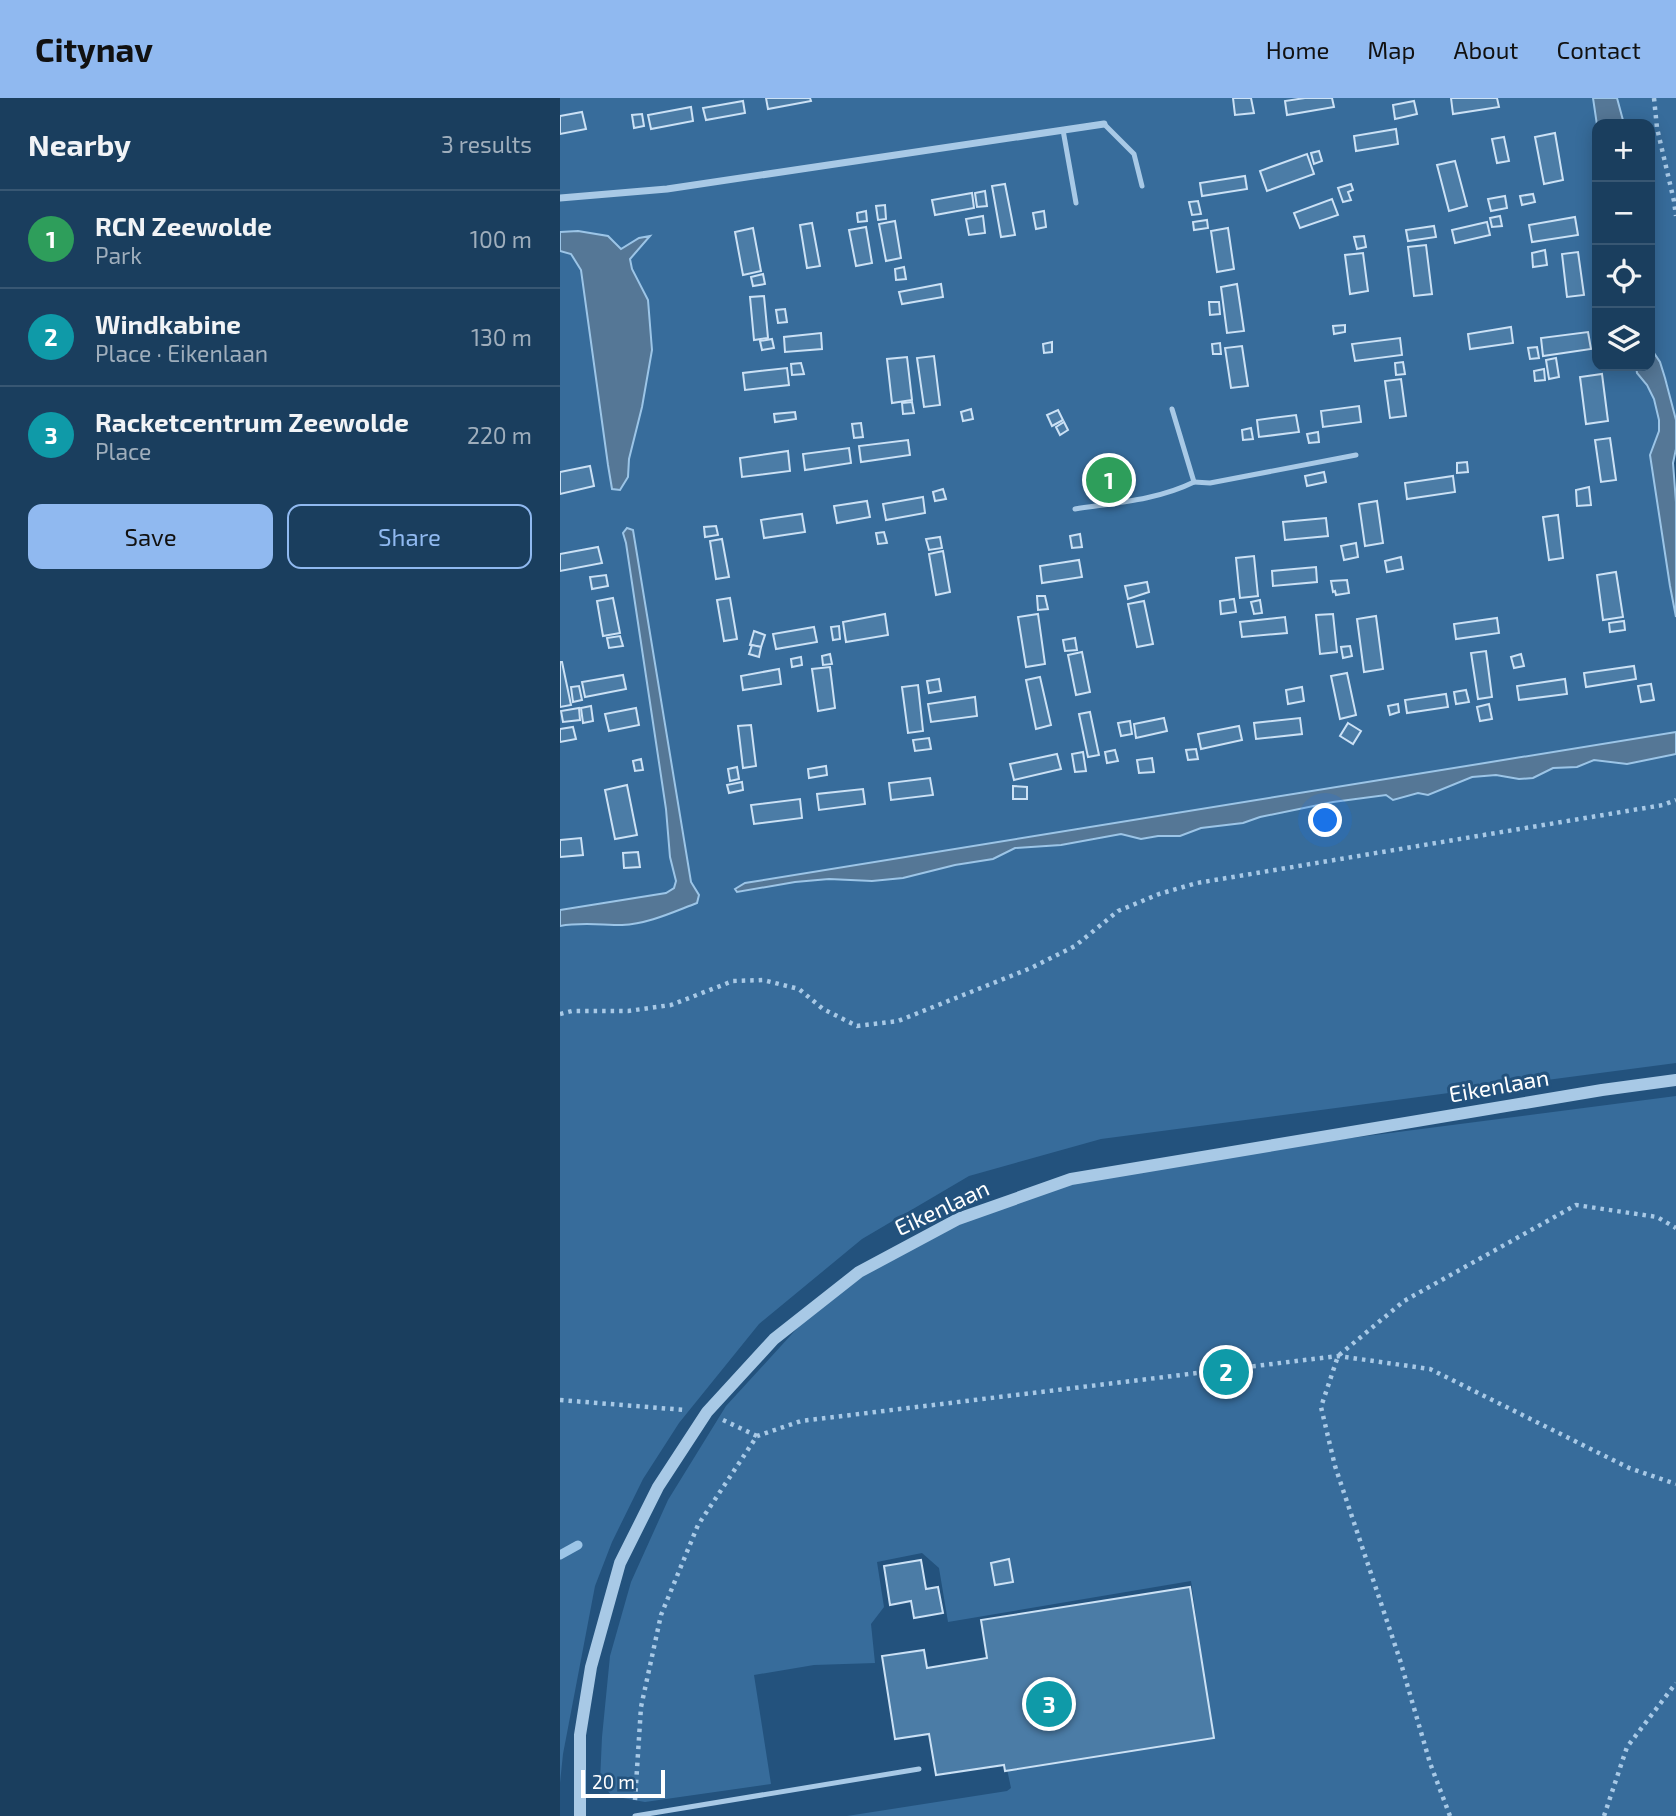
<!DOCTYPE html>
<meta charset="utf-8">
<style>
:root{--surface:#1a3e5e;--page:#234564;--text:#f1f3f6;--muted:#9faebc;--line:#385773;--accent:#90b9f0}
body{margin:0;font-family:"Exo 2",sans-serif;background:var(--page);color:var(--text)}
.controls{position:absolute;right:21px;top:21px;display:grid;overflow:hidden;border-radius:14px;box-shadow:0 4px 18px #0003}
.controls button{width:63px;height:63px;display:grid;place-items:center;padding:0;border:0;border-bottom:2px solid var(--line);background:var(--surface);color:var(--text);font:35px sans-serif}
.scale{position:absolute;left:21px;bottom:18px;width:84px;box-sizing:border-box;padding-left:7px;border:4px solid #fff;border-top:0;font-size:19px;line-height:24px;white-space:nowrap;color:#fff;-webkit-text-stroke:5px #23527d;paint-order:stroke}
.you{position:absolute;left:766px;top:723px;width:24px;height:24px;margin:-18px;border:5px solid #fff;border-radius:50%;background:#1a73e8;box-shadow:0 0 0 10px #1a73e833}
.badge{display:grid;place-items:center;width:46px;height:46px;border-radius:50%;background:var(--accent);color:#fff;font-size:23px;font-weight:700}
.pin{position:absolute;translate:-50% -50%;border:4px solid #fff;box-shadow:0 2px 7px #0006}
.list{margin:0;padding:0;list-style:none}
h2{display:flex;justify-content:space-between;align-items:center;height:91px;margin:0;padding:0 28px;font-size:30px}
h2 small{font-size:23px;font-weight:400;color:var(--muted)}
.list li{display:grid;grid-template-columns:46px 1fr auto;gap:21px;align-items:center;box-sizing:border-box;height:98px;padding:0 28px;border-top:2px solid var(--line)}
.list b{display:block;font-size:26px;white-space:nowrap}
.list p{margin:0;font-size:23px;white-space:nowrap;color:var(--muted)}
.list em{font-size:23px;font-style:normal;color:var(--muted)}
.actions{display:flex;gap:14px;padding:21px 28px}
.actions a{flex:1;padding:16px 0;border:2px solid var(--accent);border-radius:14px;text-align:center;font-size:24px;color:var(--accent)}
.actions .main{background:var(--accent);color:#111}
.icon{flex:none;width:38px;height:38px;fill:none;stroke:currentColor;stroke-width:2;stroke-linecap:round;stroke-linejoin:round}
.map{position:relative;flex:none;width:1116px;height:1718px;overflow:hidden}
header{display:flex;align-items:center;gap:42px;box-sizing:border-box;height:98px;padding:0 35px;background:var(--accent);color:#111}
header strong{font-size:33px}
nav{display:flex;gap:38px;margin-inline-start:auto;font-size:24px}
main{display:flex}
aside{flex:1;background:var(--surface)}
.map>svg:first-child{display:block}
.green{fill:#376c9b}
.water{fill:#557796;stroke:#9cc5e7;stroke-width:2}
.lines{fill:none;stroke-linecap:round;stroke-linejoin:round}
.stream{stroke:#9cc5e7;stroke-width:9}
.building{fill:#4b7ca6;stroke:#cbe1f5;stroke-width:2}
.path{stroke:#a8c9e6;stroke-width:4.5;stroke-dasharray:3.5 5;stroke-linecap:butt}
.service{stroke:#a8c9e6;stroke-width:5}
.minor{stroke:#a8c9e6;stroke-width:7}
.tertiary{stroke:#a8c9e6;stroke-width:12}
.labels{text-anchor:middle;stroke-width:6;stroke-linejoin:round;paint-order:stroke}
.street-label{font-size:23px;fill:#fff;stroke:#23527d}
</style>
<header>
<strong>Citynav</strong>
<nav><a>Home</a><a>Map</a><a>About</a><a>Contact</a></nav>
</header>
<main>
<aside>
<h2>Nearby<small>3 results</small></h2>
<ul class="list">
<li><span class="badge" style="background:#2e9e5b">1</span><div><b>RCN Zeewolde</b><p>Park</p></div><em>100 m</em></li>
<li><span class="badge" style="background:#0f9aa8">2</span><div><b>Windkabine</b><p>Place · Eikenlaan</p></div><em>130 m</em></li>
<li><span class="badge" style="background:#0f9aa8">3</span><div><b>Racketcentrum Zeewolde</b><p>Place</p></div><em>220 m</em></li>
</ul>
<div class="actions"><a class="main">Save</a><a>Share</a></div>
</aside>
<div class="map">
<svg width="1116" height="1718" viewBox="0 0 1116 1718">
<rect width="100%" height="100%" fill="#23527d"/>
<g class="green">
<polygon points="0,0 1037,0 1037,268 1080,268 1082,281 1094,301 1099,322 1099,333 1093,351 1116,497 1116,642 176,792 177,794 235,784 269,781 312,783 433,761 455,750 501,747 561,736 581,741 598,738 620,738 641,730 683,725 700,719 773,704 827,697 833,702 858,695 869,697 912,679 936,677 959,681 973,680 993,670 1017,669 1034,662 1067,666 1116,656 1116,965 541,1041 409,1078 302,1141 199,1226 119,1325 83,1381 52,1444 35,1488 3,1656 0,1685 0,828 14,826 0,820"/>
<path d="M1057 0H1116V322C1111 307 1110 292 1105 278 1100 265 1092 254 1090 241V26H1064Z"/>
<polygon points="1116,998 1116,1718 287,1718 447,1693 451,1690 447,1671 652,1634 631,1483 388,1524 379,1470 362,1455 317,1464 324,1509 311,1526 315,1565 254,1567 194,1577 211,1686 85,1704 52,1698 40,1684 42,1639 50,1558 71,1484 108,1402 166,1308 263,1202 332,1155 458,1096 699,1052"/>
</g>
<g class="water">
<polygon points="1033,0 1057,0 1064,26 1037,27"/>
<polygon points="18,133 48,138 61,151 79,140 90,138 70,161 72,171 88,202 92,252 82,309 69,361 68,379 60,392 52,391 48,367 21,172 11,156 0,153 0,134"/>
<polygon points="1090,241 1092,252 1100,264 1105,280 1116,322 1116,351 1113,365 1116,404 1116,519 1110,488 1090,357 1099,333 1099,322 1094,301 1087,287 1077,275 1076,268 1090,268"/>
<path d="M67 430 73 432 131 784 139 797 137 805C113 814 88 826 62 827 41 827 21 824 0 828V812L106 795 114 790 116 783 110 759 106 711 66 445 63 435Z"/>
<polygon points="1116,634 1116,656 1067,666 1034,662 1017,669 993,670 973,680 959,681 936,677 912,679 868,697 858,695 833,702 826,697 773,704 700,719 683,725 641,730 620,738 598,738 581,741 561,736 501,747 455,750 433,761 395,767 343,780 312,783 269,781 235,784 177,794 175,791 185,785"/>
</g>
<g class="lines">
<polyline class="stream" points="0,1457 18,1447"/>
</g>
<g class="building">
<polygon points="206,0 250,0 251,3 208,11"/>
<polygon points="673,0 691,0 694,15 675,17"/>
<polygon points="745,0 772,0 774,9 727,17 725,3"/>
<polygon points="891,0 937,0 939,9 893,16"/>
<polygon points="183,3 185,15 146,22 143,10"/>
<polygon points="854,3 857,16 835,21 833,7"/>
<polygon points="131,9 133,23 91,31 88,17"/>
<polygon points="22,14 26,31 0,36 0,18"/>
<polygon points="82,16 84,28 74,30 72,17"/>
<polygon points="836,31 838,46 796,53 794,38"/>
<polygon points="995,35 1003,82 984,86 975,39"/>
<polygon points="944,39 949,63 937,65 932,41"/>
<polygon points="759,53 762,63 754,66 751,55"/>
<polygon points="747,56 754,76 707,93 700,73"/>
<polygon points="895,63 907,108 889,113 877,67"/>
<polygon points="685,78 687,91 642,98 640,85"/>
<polygon points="445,86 455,137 441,139 432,88"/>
<polygon points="791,86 793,92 788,94 791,102 783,104 778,90"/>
<polygon points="425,93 427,108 417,109 415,95"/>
<polygon points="412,95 414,110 375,117 372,102"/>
<polygon points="973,96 975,104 962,107 960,98"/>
<polygon points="945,98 947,110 931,113 928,101"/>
<polygon points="772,101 778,117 740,130 734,115"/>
<polygon points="638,103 641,116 632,117 629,104"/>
<polygon points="325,107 326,121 318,122 316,108"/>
<polygon points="306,113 307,123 298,124 297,115"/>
<polygon points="484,113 486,129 476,131 473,115"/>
<polygon points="423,118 425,135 409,137 406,121"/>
<polygon points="940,118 942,128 932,129 930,120"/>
<polygon points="1015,119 1018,137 972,144 969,127"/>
<polygon points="647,122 648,130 634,132 633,124"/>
<polygon points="335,123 341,160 326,163 319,126"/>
<polygon points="927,124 930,137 895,145 892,132"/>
<polygon points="252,125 260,168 247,170 240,127"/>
<polygon points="874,128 876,139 848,143 846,132"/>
<polygon points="306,129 312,165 296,168 289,132"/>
<polygon points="193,130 201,173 183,177 175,134"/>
<polygon points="668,130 674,171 657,174 651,133"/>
<polygon points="804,138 806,149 797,151 794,139"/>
<polygon points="866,147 872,196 854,198 848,149"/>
<polygon points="985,152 987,167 973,169 972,155"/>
<polygon points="1018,154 1024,197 1007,199 1002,156"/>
<polygon points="803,155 808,193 790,196 785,157"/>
<polygon points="344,169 346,181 336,182 335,171"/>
<polygon points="203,176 205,186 193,188 191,179"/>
<polygon points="381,186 383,199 342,206 339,194"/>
<polygon points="677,186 684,233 667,235 661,189"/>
<polygon points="204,198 208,240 194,242 190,199"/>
<polygon points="649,204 659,204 660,216 650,217"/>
<polygon points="225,211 227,224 218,225 216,212"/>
<polygon points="785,227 785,234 774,236 773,228"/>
<polygon points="951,229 953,245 910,251 908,236"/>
<polygon points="1028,234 1031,251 983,258 981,240"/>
<polygon points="261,235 262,251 225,254 224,239"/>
<polygon points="840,240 842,257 795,263 792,246"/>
<polygon points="212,241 214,250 202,252 200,243"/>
<polygon points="492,244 492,254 484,255 483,246"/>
<polygon points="660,245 661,256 653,256 652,246"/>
<polygon points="682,248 688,288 671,290 665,250"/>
<polygon points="977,249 979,260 970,261 968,250"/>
<polygon points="374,258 380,307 364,309 357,260"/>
<polygon points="347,259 352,302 332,305 327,261"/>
<polygon points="996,260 999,279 989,281 986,262"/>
<polygon points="843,264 845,276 836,277 835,265"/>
<polygon points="241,265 244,276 232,277 231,266"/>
<polygon points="227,270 229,287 185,292 183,275"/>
<polygon points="984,271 985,282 975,283 974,273"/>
<polygon points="1042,276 1048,323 1026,326 1020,279"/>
<polygon points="841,281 846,318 830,320 825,283"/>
<polygon points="352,304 354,315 343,316 342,305"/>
<polygon points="799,308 801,324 763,329 761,313"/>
<polygon points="411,311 413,321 403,323 401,314"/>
<polygon points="498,312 503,322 492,328 487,317"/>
<polygon points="235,314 236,321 215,324 214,316"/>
<polygon points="736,317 739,334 699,339 697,322"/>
<polygon points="504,324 508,332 500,337 496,329"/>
<polygon points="301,325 303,339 294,340 292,326"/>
<polygon points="691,330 693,341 683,342 682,332"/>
<polygon points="758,334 759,344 749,345 747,336"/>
<polygon points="1050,340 1056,382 1041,384 1035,342"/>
<polygon points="348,342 350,357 301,364 299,348"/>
<polygon points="289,350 291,365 245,372 243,356"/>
<polygon points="228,353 230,373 182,379 180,360"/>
<polygon points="907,364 908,374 897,375 897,365"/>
<polygon points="30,368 34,388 0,396 0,374"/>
<polygon points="764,374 766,384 747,388 745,378"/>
<polygon points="893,378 895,394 847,401 845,385"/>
<polygon points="1029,389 1031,407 1017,408 1016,392"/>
<polygon points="383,391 386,401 375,403 373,394"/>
<polygon points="363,399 365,415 326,422 323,406"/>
<polygon points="307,403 310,419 277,425 274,408"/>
<polygon points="817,403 823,445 805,448 799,406"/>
<polygon points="242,416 245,434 204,440 201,422"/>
<polygon points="998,417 1003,460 989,462 983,419"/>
<polygon points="766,420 768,438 725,442 723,424"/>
<polygon points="156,428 158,437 145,439 144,429"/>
<polygon points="324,434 327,445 318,446 316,435"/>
<polygon points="520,436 522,449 512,450 510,438"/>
<polygon points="380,439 382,450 369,452 366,441"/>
<polygon points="162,441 169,479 156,481 150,443"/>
<polygon points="796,445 798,459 784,462 781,448"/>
<polygon points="38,449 42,465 0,473 0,456"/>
<polygon points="383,453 390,494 376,497 369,456"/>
<polygon points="694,458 698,498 680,500 676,460"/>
<polygon points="841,459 843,471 827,474 825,463"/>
<polygon points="519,462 522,479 482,485 480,468"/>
<polygon points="756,469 757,484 713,488 712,473"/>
<polygon points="1056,474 1063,519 1043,522 1037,477"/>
<polygon points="46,477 48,488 32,491 30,479"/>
<polygon points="787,482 789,495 776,497 775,493 773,494 771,483"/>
<polygon points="587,484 589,494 568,501 565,488"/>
<polygon points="477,498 485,498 488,511 478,512"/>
<polygon points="53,500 60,535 43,538 37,503"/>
<polygon points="170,500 177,541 164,543 157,502"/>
<polygon points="674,501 676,514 661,516 660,503"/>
<polygon points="700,502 702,515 694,516 691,504"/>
<polygon points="584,503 593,546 577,549 568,506"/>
<polygon points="325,516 328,537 286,544 283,524"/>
<polygon points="478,516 485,566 466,569 458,519"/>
<polygon points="773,516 777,554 760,556 756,517"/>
<polygon points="816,518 823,571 804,574 797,521"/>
<polygon points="725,519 727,535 682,539 680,524"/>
<polygon points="937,520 939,535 896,541 894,526"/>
<polygon points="1064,523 1065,532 1050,534 1049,525"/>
<polygon points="279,528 280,541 273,542 271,529"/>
<polygon points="254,529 257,544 216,551 213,536"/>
<polygon points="194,533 205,537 201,549 190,547"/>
<polygon points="60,538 63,548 49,550 47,540"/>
<polygon points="515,540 517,552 505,553 503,542"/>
<polygon points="192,547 201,549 199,559 189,556"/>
<polygon points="790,548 792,558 783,560 781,549"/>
<polygon points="926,553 932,599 918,601 911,555"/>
<polygon points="522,554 530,594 516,597 508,557"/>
<polygon points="270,556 272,566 263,567 262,558"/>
<polygon points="961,556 964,568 954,570 951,559"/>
<polygon points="241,559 242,567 232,569 231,561"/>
<polygon points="0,564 2,564 11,607 0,609"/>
<polygon points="1074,568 1076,581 1026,589 1024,575"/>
<polygon points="270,569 275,610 258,613 252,571"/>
<polygon points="219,571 221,586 183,592 181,578"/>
<polygon points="787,575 796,617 780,621 771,578"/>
<polygon points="63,577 66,591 25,599 22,584"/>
<polygon points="480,579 491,627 476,631 466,582"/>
<polygon points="379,581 381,593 369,595 367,583"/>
<polygon points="1005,581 1007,596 959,602 957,588"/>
<polygon points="1091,586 1094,602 1081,604 1078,588"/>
<polygon points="358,587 363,633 348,635 342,589"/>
<polygon points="19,588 22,602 13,604 11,589"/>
<polygon points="742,589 744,603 728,606 726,592"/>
<polygon points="906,592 909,604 896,606 894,594"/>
<polygon points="886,596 888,609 847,615 845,602"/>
<polygon points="415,599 417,618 371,624 368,606"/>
<polygon points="838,606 839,614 830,617 828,608"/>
<polygon points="929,606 932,621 920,623 917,609"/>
<polygon points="31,608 33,623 23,625 21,610"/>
<polygon points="19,610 20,622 3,624 1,613"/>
<polygon points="76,610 79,627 49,633 45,616"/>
<polygon points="530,614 539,657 528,659 519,616"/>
<polygon points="604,620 607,633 576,640 574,626"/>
<polygon points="740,620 742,636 696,641 694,625"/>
<polygon points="570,623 572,636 561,638 558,625"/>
<polygon points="788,625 801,633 793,646 780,638"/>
<polygon points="191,627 196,668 183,670 178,628"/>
<polygon points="679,628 682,642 641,651 638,636"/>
<polygon points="13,629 16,641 0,644 0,631"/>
<polygon points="369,640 371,651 355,653 353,642"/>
<polygon points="636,651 638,661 628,662 626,652"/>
<polygon points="555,652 558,663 547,665 545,654"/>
<polygon points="523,654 526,673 515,674 512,656"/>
<polygon points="497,656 501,671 454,682 450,666"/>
<polygon points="592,660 594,674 579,675 577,662"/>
<polygon points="81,661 83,672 75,673 73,663"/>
<polygon points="266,668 267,677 249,680 248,671"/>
<polygon points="177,669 179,681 170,683 168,671"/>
<polygon points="370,680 373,697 331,702 329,685"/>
<polygon points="182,684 183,692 169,695 167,687"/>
<polygon points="67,687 77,737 55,741 45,692"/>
<polygon points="453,688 467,689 467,701 453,701"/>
<polygon points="303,691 305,706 259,712 257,696"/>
<polygon points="240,701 242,720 194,726 191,707"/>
<polygon points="21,740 23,757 0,759 0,742"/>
<polygon points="78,754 80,769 64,770 63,755"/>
<polygon points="449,1461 453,1484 435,1487 431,1465"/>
<polygon points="361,1462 366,1491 378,1489 383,1515 354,1520 351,1503 330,1507 324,1468"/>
<polygon points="630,1489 654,1640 445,1673 444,1667 376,1677 369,1636 335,1641 322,1558 364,1552 367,1570 427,1560 421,1522"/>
</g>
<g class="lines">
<g class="path">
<polyline points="1094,0 1097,30 1114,103 1116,118"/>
<polyline points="0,916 12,913 68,913 111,907 173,883 203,882 239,891 263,911 297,928 338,923 471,870 515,848 558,813 599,796 637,785 1103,707 1116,702"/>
<polyline points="0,1302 125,1312"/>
<polyline points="163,1322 197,1338"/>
<polyline points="75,1702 81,1609 101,1517 138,1427 197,1338 241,1323 778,1258 870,1271 1069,1370 1116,1386"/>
<polyline points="890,1718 870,1665 840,1562 775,1368 761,1309 778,1258 844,1203 1016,1107 1097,1119 1116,1130"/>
<polyline points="1044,1718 1067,1649 1116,1585"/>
</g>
<g class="service">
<polyline points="544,26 574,56 582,88"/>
<polyline points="503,32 516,105"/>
<polyline points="634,384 650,385 796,357"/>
<path d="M515 411C554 405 598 402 634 384L612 311"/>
<polyline points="75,1718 359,1671"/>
</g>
<polyline class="minor" points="0,100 107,91 544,26"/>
<polyline class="tertiary" points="20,1718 20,1637 31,1569 60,1465 98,1389 147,1314 214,1241 299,1174 398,1121 511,1081 1042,992 1116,982"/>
</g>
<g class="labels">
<g class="street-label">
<text transform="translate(939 988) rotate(-10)" y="8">Eikenlaan</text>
<text transform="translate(382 1110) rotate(-25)" y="8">Eikenlaan</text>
</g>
</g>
</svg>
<div class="controls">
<button>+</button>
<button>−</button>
<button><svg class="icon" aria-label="locate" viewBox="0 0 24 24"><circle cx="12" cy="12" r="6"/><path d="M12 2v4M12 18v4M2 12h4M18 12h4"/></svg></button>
<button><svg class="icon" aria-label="layers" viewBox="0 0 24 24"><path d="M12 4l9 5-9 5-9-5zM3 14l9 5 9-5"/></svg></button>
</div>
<div class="scale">20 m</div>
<div class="you"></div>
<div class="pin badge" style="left:549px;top:382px;background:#2e9e5b">1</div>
<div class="pin badge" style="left:666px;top:1274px;background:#0f9aa8">2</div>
<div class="pin badge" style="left:489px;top:1606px;background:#0f9aa8">3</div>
</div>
</main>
